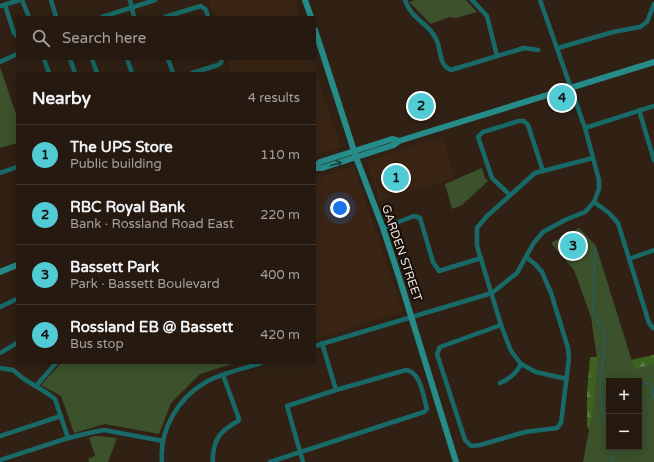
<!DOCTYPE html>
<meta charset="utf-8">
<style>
:root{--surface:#251910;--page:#2d2219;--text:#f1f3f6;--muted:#a3a09f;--line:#423830;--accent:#51ccd4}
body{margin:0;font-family:"Varela Round",sans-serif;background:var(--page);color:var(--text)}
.controls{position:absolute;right:12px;bottom:12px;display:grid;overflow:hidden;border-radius:0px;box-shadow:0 2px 10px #0003}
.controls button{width:36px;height:36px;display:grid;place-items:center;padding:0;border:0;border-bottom:1px solid var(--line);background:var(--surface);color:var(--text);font:20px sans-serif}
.you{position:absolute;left:340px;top:208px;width:14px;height:14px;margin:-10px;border:3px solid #fff;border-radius:50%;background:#1a73e8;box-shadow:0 0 0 6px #1a73e833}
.badge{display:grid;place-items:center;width:26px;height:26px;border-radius:50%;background:var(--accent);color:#111;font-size:13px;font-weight:700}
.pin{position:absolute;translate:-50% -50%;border:2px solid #fff;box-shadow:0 1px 4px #0006}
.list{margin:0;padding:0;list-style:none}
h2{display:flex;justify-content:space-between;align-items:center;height:52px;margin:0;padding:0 16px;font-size:17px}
h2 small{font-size:13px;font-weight:400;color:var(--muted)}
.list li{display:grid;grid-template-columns:26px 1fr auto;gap:12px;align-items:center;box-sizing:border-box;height:60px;padding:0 16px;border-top:1px solid var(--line)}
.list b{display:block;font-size:15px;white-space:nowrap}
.list p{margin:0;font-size:13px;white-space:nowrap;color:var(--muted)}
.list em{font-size:13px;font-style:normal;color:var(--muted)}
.icon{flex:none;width:22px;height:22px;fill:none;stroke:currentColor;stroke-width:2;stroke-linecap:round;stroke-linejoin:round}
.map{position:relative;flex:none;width:654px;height:462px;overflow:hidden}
.search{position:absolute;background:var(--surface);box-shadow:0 2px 10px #0003;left:16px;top:16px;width:300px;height:44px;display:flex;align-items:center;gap:10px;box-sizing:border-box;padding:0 14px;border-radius:0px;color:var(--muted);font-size:15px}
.panel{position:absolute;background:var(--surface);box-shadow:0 2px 10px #0003;left:16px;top:72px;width:300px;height:292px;border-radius:0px}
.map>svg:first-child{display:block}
.built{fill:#3a2514}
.forest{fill:url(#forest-firs)}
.green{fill:#3b522c;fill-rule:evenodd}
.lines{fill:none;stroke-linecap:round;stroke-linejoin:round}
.stream{stroke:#225f83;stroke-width:1}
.street{stroke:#186a68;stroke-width:4.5}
.secondary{stroke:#268c8a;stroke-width:6}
.oneway{stroke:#1b3f3b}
.labels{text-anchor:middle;stroke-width:4;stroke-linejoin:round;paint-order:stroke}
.street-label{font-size:12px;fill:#eee3db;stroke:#140c07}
</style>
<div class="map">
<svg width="654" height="462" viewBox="0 0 654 462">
<defs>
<pattern id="forest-firs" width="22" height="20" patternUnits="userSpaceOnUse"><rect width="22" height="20" fill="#3d621e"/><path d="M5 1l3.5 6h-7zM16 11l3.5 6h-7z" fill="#59783e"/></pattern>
</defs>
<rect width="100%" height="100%" fill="#312115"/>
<g class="built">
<polygon points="208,0 294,0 299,17 214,17"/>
<polygon points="227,59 312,59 340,147 315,155 315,73 231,73"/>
<polygon points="442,137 455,178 380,201 367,161"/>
<polygon points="354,166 403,312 315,339 315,179"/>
</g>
<polygon class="forest" points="654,355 654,408 639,381 609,381 596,443 587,426 587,393 590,357 609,357 620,368 634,359"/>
<g class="green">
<polygon points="415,0 466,0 477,12 456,18 449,17 431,24 409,2"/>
<polygon points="0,67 17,117 17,143 0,148"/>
<polygon points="482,168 485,178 488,181 462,205 452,209 445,184"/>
<path d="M579 228 596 246 630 355 635 369 654 364V462H583L595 398 597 358 591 317 574 270 551 243ZM609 381H639V447H609Z"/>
<polygon points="61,363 235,363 200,374 171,403 159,434 105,424 74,433 61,396 41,385"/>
<polygon points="94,436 100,436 117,438 108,462 89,462 88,459 95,456 89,438"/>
</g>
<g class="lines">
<g class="stream">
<polyline points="595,248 593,312 605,335 600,391 603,414 609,423"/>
<polyline points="639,385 647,383 652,387 654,399"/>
<polyline points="611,462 614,447"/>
</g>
<g class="street">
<polyline points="22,0 29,17"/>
<polyline points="51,0 56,17"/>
<polyline points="130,0 134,17"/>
<path d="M405 0C410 19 433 25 438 44 441 54 440 66 451 70L524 48 538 50"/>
<polyline points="472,0 487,16 497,56"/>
<polyline points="5,5 14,33 17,36"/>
<polyline points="0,6 20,0"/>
<polyline points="102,17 155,0"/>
<polyline points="165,17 201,6 206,10 208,17"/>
<polyline points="558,48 613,32 640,27 647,22 654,4"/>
<polyline points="44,59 49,73"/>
<polyline points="70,59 75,73"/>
<polyline points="92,59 97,73"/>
<polyline points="127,59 132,73"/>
<polyline points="168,59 173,73"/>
<polyline points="0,62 17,54"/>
<polyline points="192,73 218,65 221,63 222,59"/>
<polyline points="639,110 654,160"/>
<polyline points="585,128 654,106"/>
<polyline points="0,173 17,167"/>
<polyline points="510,195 492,178 478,137 483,132 519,121 524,121 528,125 543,171"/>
<polyline points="594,202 609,213 618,223 649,323 653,328 654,328"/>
<polyline points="383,228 414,216 420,218 433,262 439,271 481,258"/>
<polyline points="629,259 654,250"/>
<polyline points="0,307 17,299"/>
<polyline points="501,325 440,347 437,354 465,440 471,446 480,445 525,432 557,428 561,423 569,358 568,348 551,293 542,272 535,264 526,257"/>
<polyline points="322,343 336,390"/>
<polyline points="315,346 492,293 517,273 533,244 543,232 565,220 585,212 594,202 599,189 599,180 585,128 540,0"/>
<polyline points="0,353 17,343"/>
<polyline points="0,368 13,370 24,379 47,393 55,399 68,438"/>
<polyline points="567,379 536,372 521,364 511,351 501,325 477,246 477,228 487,216 535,173 593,158"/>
<path d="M500 383C510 379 516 374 521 364"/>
<polyline points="36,386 56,363"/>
<polyline points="0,436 61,416"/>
<polyline points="0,460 68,438 93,432 104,430 163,441"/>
<path d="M162 462C159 430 178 398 206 382 222 373 243 369 261 363"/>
<path d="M213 462C212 458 213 454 214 449 216 435 226 428 238 421L239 419 223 375"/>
<path d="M270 462 424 412 427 409C423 396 421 372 406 370L336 390 287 406 303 462"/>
</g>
<g class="secondary">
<polyline points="305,0 311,17"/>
<polyline points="315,30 356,157 383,228 399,277 456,462"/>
<polyline points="315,166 320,162 392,139 399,141"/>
<polyline points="315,168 322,168 394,145 399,141 418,135 654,62"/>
<polyline points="0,272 17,265"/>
</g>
</g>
<defs><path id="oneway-shaft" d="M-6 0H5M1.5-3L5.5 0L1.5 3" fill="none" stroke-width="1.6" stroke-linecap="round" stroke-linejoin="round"/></defs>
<use class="oneway" href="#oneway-shaft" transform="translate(336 164) rotate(-17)"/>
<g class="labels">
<g class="street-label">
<text transform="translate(402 253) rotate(71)" y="4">GARDEN STREET</text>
</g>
</g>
</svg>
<div class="controls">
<button>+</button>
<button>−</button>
</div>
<div class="you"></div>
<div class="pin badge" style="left:396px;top:178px">1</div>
<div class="pin badge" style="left:421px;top:106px">2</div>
<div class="pin badge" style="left:573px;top:246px">3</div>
<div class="pin badge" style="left:562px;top:98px">4</div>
<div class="search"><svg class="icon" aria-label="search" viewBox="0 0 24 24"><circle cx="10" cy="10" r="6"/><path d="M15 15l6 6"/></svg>Search here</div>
<section class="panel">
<h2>Nearby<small>4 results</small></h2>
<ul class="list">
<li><span class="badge">1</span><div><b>The UPS Store</b><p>Public building</p></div><em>110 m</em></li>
<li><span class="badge">2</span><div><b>RBC Royal Bank</b><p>Bank · Rossland Road East</p></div><em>220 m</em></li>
<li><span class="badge">3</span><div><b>Bassett Park</b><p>Park · Bassett Boulevard</p></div><em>400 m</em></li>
<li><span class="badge">4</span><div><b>Rossland EB @ Bassett</b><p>Bus stop</p></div><em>420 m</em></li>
</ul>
</section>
</div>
